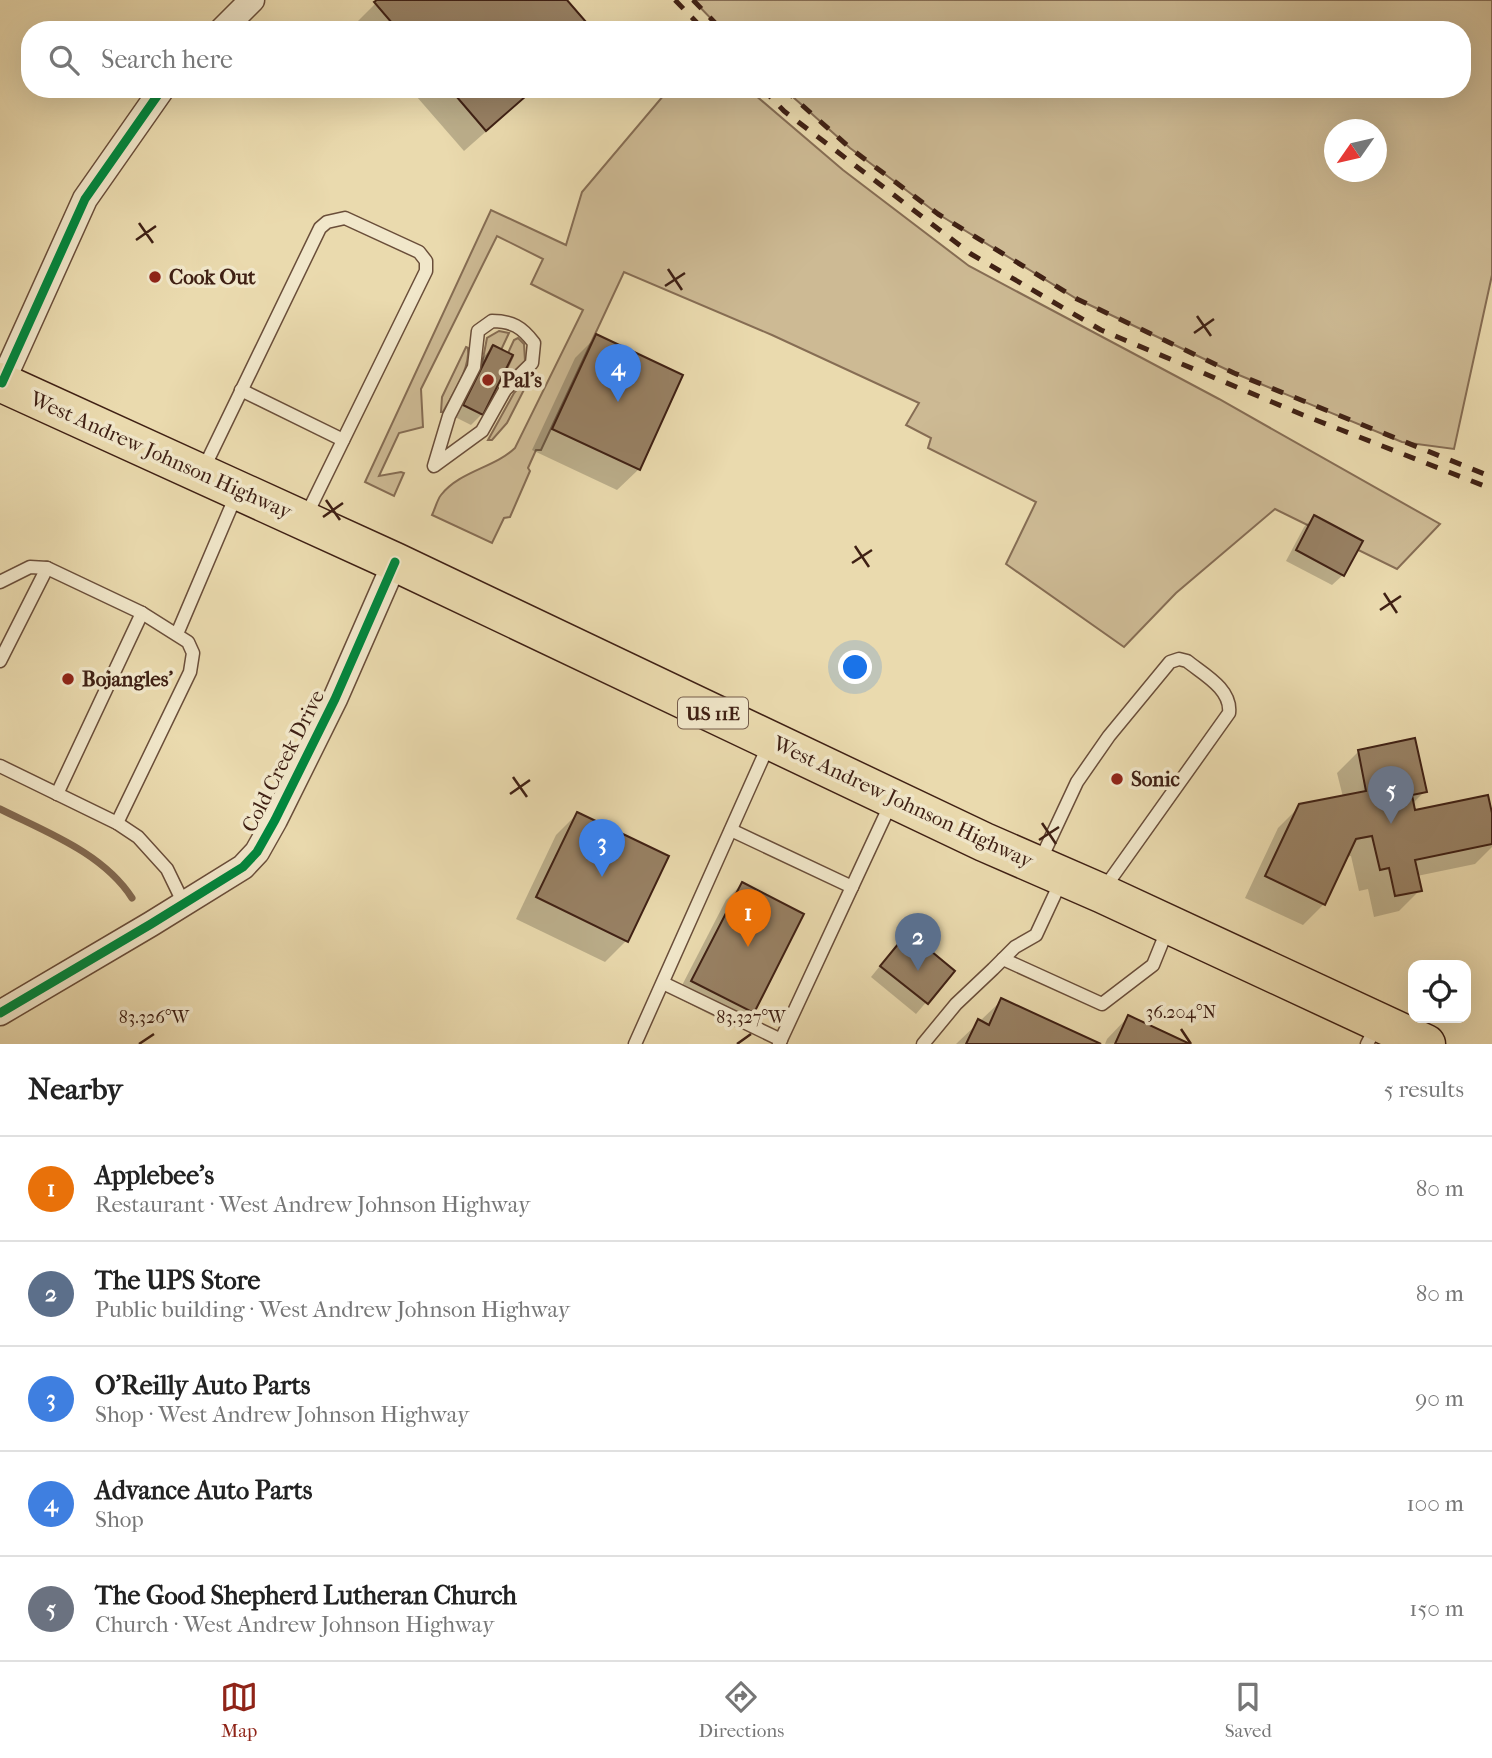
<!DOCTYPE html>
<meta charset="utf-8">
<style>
:root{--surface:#fff;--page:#f6f6f6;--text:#222;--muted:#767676;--line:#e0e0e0;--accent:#8f2418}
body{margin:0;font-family:"IM FELL French Canon",serif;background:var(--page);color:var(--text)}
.controls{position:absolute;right:21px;bottom:21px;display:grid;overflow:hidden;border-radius:14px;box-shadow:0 7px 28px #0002}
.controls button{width:63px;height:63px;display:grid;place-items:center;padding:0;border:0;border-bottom:2px solid var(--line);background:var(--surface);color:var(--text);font:35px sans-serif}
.compass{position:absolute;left:1324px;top:119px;width:63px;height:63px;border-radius:50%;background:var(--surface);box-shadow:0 7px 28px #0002;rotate:236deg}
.you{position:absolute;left:856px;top:668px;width:24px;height:24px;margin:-18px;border:5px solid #fff;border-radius:50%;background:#1a73e8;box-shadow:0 0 0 10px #1a73e833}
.badge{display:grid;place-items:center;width:46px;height:46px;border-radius:50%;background:var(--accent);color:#fff;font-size:23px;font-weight:700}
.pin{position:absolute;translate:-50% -58px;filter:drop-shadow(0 2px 4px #0008)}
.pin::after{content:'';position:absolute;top:37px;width:24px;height:21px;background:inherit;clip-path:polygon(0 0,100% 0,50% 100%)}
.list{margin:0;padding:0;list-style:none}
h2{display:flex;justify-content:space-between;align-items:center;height:91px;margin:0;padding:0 28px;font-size:30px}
h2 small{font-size:23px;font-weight:400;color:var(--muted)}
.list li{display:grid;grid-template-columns:46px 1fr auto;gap:21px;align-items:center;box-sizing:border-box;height:105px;padding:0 28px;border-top:2px solid var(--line)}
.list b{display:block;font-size:26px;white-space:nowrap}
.list p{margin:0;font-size:23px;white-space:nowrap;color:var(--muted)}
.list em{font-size:23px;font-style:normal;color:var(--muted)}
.icon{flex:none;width:38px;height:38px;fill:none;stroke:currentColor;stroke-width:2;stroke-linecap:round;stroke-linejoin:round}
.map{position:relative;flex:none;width:1492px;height:1044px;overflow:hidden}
.search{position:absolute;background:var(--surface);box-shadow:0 7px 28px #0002;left:21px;right:21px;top:21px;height:77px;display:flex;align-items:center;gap:18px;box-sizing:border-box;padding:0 24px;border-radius:28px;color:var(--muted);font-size:26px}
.sheet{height:616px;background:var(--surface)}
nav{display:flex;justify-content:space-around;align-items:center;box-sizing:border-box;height:98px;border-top:2px solid var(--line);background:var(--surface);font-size:19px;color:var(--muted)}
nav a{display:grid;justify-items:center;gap:4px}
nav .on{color:var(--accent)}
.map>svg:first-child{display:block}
.green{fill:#cdba94;stroke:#866d54;stroke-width:2;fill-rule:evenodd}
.shadow{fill:#0003}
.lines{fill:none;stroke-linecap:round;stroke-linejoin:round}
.stream{stroke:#836a51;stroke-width:7}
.building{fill:#988164;stroke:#3f2014;stroke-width:2}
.lane-casing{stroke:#6a4e3a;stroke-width:15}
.street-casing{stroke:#6a4e3a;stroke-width:27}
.primary-casing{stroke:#3f2014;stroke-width:41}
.lane{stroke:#f1e7ca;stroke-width:12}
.street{stroke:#f1e7ca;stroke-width:24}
.primary{stroke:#eadaae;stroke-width:38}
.rail{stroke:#3f2014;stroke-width:5;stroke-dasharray:12 12;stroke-linecap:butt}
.cycleway-casing{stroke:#f1e7ca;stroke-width:13}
.cycleway{stroke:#00873e;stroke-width:9}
.ticks{fill:none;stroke:#3f2014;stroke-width:2.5}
.poi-dot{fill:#8f2418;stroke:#f1e7ca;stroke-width:2.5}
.labels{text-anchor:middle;stroke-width:7;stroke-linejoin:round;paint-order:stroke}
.shield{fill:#f1e7ca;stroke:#745c4b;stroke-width:2}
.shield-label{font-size:19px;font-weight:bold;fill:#3f2014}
.poi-label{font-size:21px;font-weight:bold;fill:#3f2014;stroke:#f1e7ca;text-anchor:start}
.street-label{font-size:21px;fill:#3f2014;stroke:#f1e7ca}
.ticks-label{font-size:18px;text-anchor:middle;fill:#3f2014;stroke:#f1e7ca;stroke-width:7;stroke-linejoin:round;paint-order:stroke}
</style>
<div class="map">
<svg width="1492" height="1044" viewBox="0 0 1492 1044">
<rect width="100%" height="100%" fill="#eadaae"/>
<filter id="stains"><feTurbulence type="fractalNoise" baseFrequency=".00286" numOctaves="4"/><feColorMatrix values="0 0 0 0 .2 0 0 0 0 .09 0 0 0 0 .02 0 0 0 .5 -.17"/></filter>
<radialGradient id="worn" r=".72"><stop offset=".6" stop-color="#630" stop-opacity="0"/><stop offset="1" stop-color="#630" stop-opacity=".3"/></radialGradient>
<g class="green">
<path d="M693 0H1492V275L1454 449 1402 442 1234 373 1077 299 938 214 850 148 784 89H1462V30H722ZM1334 130H1376V172H1334Z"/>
<path d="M669 89H748L843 170 969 266 1219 399 1440 524 1397 569 1275 509 1176 593 1124 647 1006 564 1036 502 928 448 931 438 906 425 919 403 772 335 624 272 541 450H536L528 468 530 471 510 517 504 518 492 543 432 515C435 509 437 500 441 495 460 471 494 468 515 448L583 310 531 284 543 259 497 236 421 389 423 427 399 433 379 476 401 472 404 473 394 496 365 482 491 210 566 245 582 192Z"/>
<polygon points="499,331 509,333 501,350 492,346 481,369 487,338"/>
<polygon points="518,338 524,344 525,361 509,376 505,373 513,356 508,353 514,340"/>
<path d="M466 347 468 348C470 370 453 393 443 412H441L442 397Z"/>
<polygon points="527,378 529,380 507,423 492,440 488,440 514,393"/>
</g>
<g class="shadow">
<polygon points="379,0 564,0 590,30 359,30 354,25"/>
<polygon points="410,89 534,89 464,151"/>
<polygon points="596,337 639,469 617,490 532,450 575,358"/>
<polygon points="493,347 482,414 471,425 453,416 482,358"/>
<polygon points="1314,517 1343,575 1332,585 1286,561 1304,527"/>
<polygon points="1359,751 1425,791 1412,804 1413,812 1492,822 1492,847 1475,864 1417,876 1420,890 1399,911 1374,917 1368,889 1359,891 1351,856 1346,857 1324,904 1303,925 1245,898 1278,828 1300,806 1343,797 1337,773"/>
<polygon points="577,814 626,941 605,962 516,919 556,835"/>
<polygon points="742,884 752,1012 736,1028 676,997 726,900"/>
<polygon points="897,945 953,971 916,1014 871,977"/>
<polygon points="1002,1000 1096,1044 956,1044"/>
<polygon points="1128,1017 1186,1044 1105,1044 1107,1039"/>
</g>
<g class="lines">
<path class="stream" d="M0 809C46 832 103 853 132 898"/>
</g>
<g class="building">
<polygon points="377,0 567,0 593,30 398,30 374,2"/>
<polygon points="450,89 534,89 486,131"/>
<polygon points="596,334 683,375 640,470 552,429"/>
<polygon points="493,345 513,355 483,415 463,405"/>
<polygon points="1314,515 1363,541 1344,576 1296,550"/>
<polygon points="1415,738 1427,792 1412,795 1415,810 1488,795 1492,813 1492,844 1415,860 1422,891 1395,896 1389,868 1380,870 1372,836 1356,839 1325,905 1265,876 1299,804 1366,791 1358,750"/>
<polygon points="577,812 669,856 628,942 536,897"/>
<polygon points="742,882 804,914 754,1013 691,981"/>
<polygon points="908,932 955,971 928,1004 880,966"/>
<polygon points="1001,998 1101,1044 966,1044 978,1019 989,1025"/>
<polygon points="1128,1015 1190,1044 1115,1044"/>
</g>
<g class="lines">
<g class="lane-casing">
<g id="lane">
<path d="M492 321C512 321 522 327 534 343L532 363 505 390 482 431 434 466 449 416 474 367 478 331Z"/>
<polyline points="241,390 343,440"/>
<polyline points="202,472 320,228 327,222 345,218 419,252 426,261 426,271 306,516"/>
<polyline points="0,582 30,567 47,568 142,613 188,642 193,653 190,672 117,823"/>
<polyline points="177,634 237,493"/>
<polyline points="0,661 47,568"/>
<polyline points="0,766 117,823 138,837 167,869 184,904"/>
<polyline points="57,794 142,613"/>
<polyline points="731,830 852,887"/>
<path d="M1040 861 1077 782 1109 736 1170 662 1179 659 1187 661C1203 674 1232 689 1229 713L1103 890"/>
<polyline points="1003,959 1102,1004 1153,965 1168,928"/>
<polyline points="663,983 781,1040"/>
<polyline points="635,1044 769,744"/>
<polyline points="779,1044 891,803"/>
<polyline points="923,1044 956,1004 993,969 1015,947 1036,935 1062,879"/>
<polyline points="1367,1044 1377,1025"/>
</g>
</g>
<g class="street-casing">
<g id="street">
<polyline points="222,30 252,0"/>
<polyline points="2,383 85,199 162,89"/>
<polyline points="0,1013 151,924 243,867 257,852 275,820 335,699 395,562"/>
</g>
</g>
<g class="primary-casing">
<polyline id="primary" points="0,382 395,562 984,842 1101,893 1426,1044"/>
</g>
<use href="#lane" class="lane"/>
<use href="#street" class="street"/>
<use href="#primary" class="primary"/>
<g class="rail">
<polyline points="675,0 704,30"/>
<polyline points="693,0 722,30"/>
<polyline points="763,89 784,111 971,254 1101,330 1303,415 1492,489"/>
<polyline points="784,89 850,148 938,214 1077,299 1234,373 1492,477"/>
</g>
<g class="cycleway-casing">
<g id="cycleway">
<polyline points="2,383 85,199 162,89"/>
<polyline points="0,1013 151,924 243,867 257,852 275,820 335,699 395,562"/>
</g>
</g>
<use href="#cycleway" class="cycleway"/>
</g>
<path class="ticks" d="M139 223 153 243M136 240 156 226M668 269 682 290M665 286 685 273M1197 316 1211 336M1194 333 1214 319M326 500 340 520M323 517 343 503M855 546 869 567M852 563 872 550M1384 593 1397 613M1380 610 1401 596M513 777 527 797M510 794 530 780M1042 823 1056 844M1039 840 1059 827M1181 1029 1191 1044M139 1044 154 1034M737 1044 751 1034"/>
<g class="poi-dot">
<circle cx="155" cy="277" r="7"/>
<circle cx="488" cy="380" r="7"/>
<circle cx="68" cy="679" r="7"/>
<circle cx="1117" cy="779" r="7"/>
</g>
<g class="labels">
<rect class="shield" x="678" y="697.5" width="70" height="31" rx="5"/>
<g class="shield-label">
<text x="713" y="720">US 11E</text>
</g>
<g class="poi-label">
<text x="169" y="284">Cook Out</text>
<text x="502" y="387">Pal's</text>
<text x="82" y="686">Bojangles'</text>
<text x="1131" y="786">Sonic</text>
</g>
<g class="street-label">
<text transform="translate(161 455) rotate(24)" y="7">West Andrew Johnson Highway</text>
<text transform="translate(283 761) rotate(-63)" y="7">Cold Creek Drive</text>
<text transform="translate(903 802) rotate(25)" y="7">West Andrew Johnson Highway</text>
</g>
</g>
<g class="ticks-label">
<text x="1181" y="1018">36.204°N</text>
<text x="154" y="1023">83.326°W</text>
<text x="751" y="1023">83.327°W</text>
</g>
<rect width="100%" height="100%" filter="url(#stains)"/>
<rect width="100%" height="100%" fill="url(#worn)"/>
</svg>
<div class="controls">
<button><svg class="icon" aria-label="locate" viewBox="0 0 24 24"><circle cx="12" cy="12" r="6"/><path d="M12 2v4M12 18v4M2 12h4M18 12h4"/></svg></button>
</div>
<svg class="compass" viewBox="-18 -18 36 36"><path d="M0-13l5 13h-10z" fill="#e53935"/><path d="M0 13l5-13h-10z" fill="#767676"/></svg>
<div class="you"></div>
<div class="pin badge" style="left:748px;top:947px;background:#e8710a">1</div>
<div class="pin badge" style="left:918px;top:971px;background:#5c6f8a">2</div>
<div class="pin badge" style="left:602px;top:877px;background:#3f7fe0">3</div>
<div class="pin badge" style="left:618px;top:402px;background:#3f7fe0">4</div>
<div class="pin badge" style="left:1391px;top:824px;background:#6b7280">5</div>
<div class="search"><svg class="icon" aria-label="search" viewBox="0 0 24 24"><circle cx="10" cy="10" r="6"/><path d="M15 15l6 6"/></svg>Search here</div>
</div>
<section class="sheet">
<h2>Nearby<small>5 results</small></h2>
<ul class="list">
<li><span class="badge" style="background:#e8710a">1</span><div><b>Applebee's</b><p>Restaurant · West Andrew Johnson Highway</p></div><em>80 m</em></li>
<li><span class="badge" style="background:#5c6f8a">2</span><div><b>The UPS Store</b><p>Public building · West Andrew Johnson Highway</p></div><em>80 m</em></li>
<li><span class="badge" style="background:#3f7fe0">3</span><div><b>O'Reilly Auto Parts</b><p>Shop · West Andrew Johnson Highway</p></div><em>90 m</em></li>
<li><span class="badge" style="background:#3f7fe0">4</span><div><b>Advance Auto Parts</b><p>Shop</p></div><em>100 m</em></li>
<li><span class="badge" style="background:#6b7280">5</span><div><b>The Good Shepherd Lutheran Church</b><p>Church · West Andrew Johnson Highway</p></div><em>150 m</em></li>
</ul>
</section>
<nav>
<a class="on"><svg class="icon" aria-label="map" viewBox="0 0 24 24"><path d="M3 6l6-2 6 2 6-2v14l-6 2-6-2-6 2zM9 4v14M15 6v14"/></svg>Map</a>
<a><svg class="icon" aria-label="directions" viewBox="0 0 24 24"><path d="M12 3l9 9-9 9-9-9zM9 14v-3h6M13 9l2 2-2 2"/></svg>Directions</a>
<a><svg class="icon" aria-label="saved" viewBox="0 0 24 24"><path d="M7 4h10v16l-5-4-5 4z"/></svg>Saved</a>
</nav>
